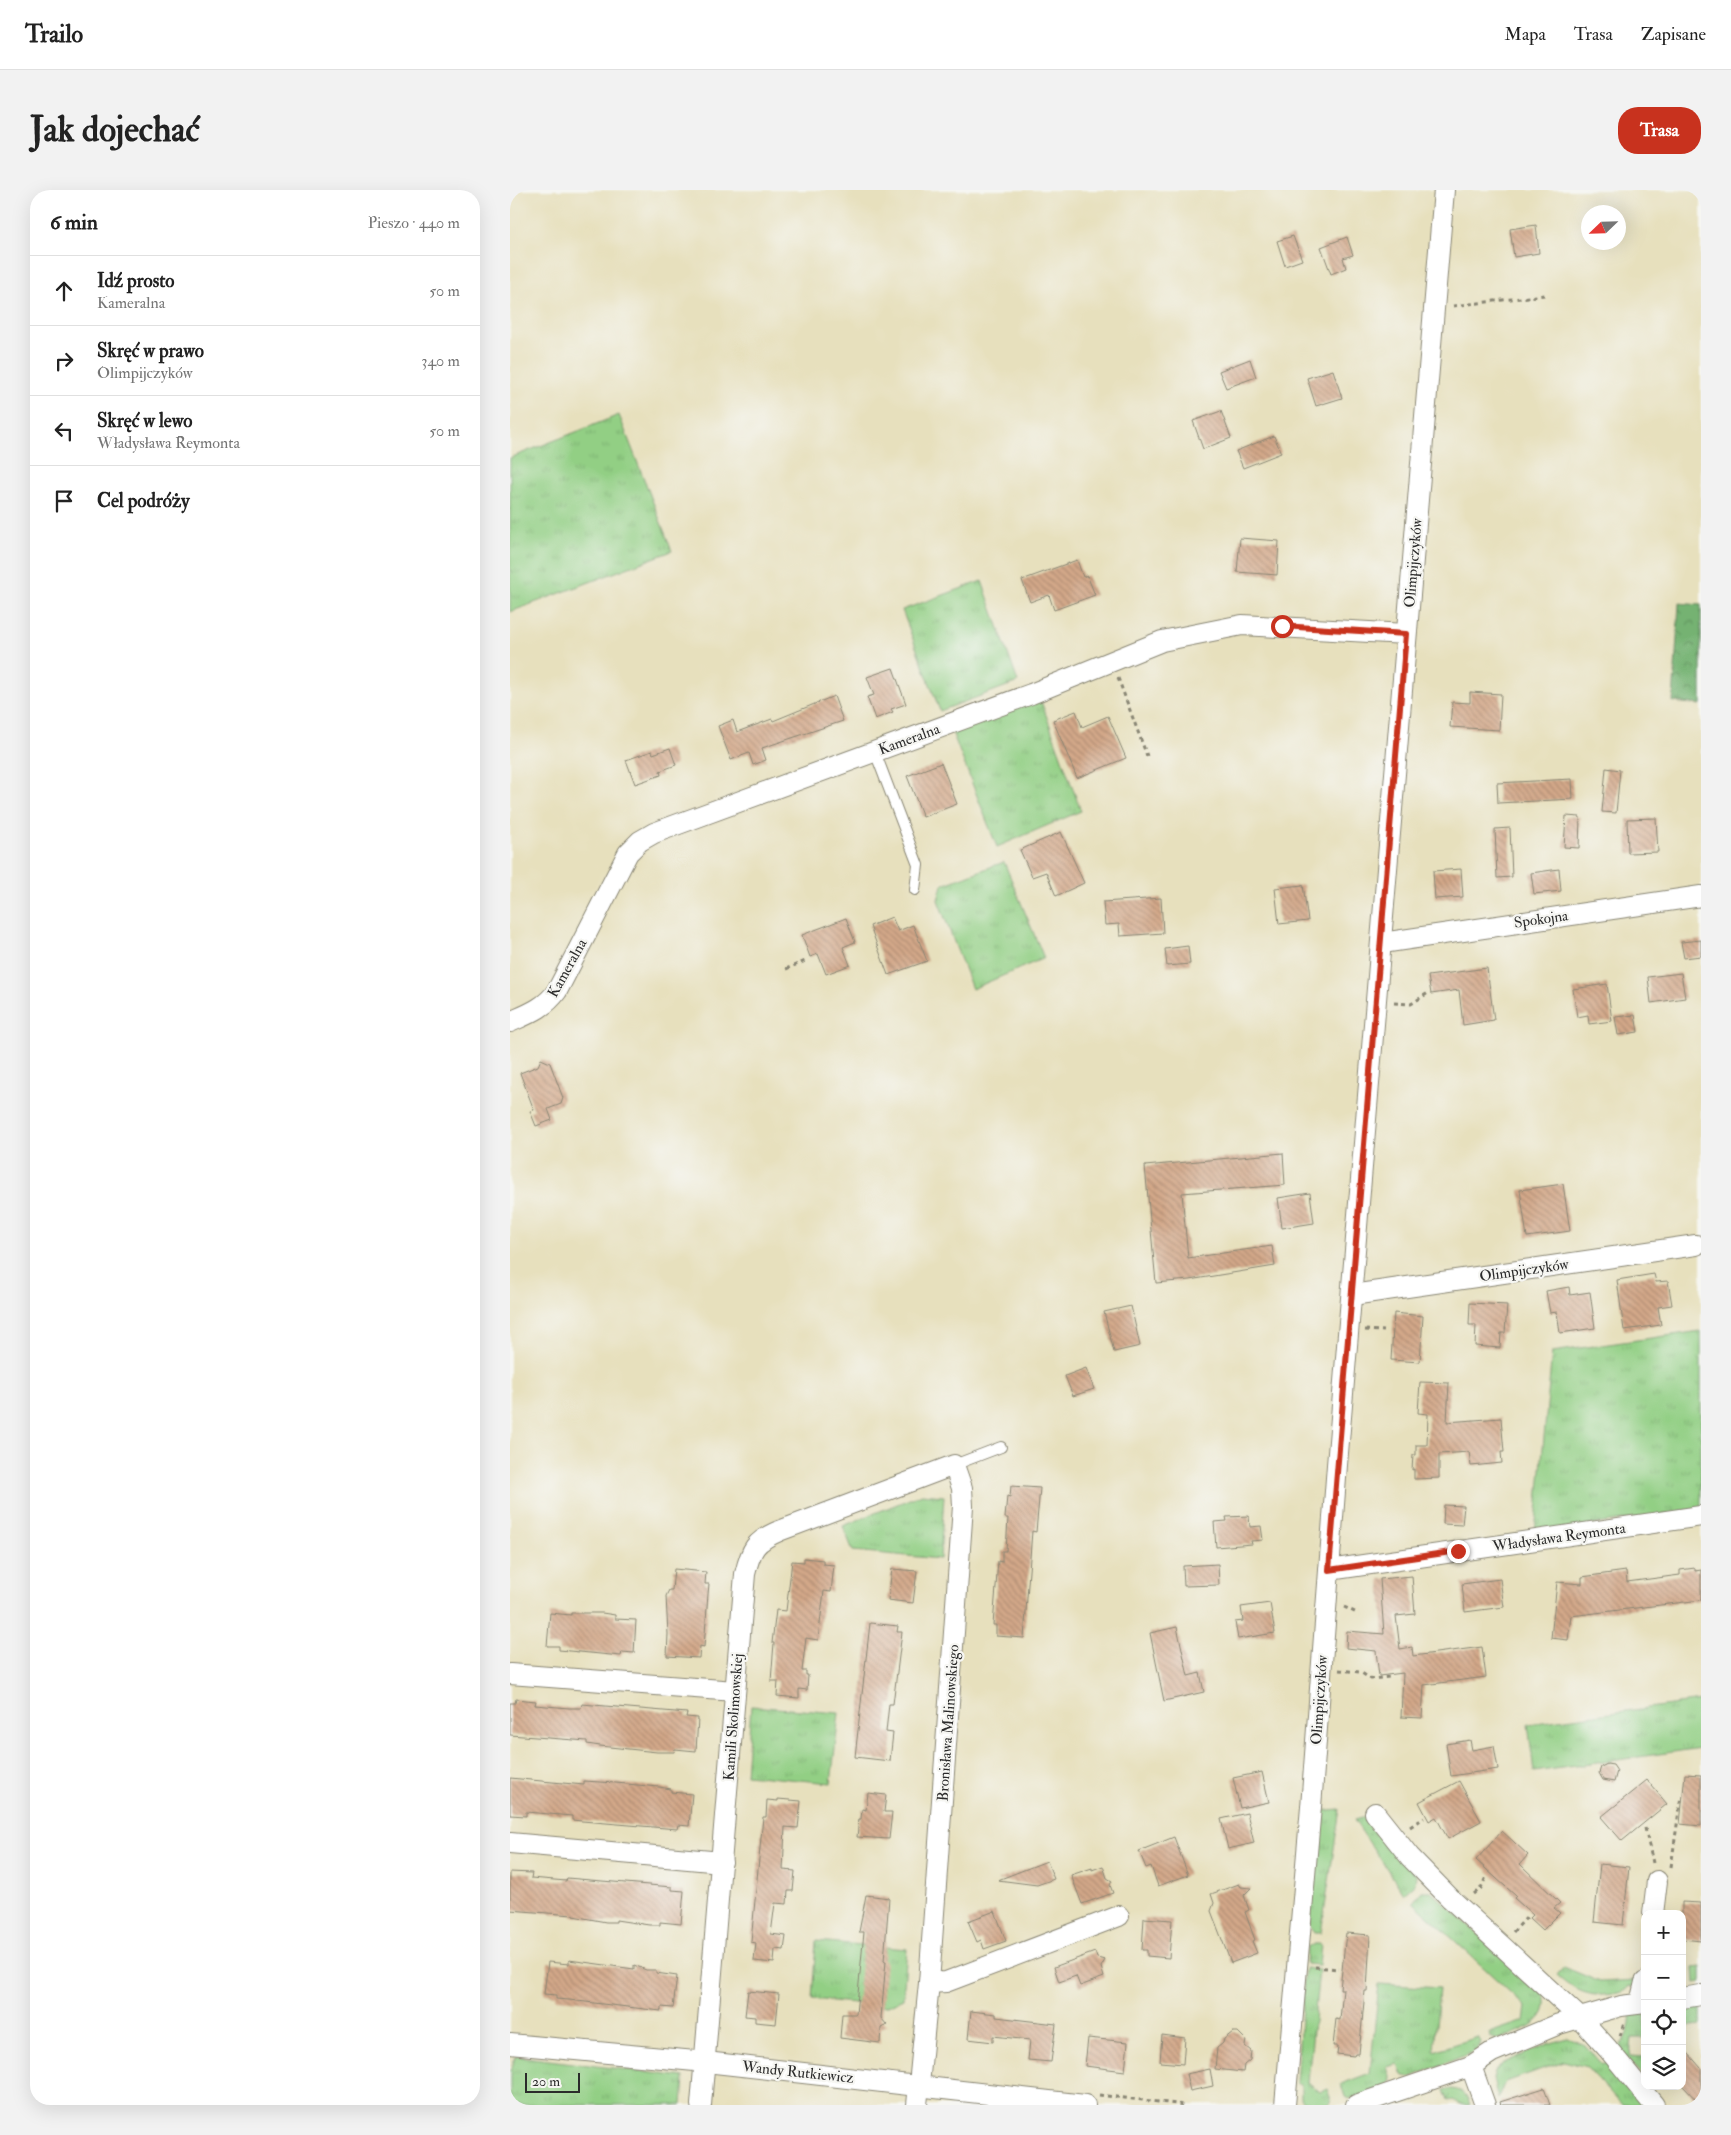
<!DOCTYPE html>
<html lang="pl">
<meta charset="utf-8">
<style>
:root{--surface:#fff;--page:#f2f2f2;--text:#222;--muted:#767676;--line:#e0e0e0;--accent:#c8321e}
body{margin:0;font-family:"IM FELL Double Pica",serif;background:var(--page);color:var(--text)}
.controls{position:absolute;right:15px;bottom:15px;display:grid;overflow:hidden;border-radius:10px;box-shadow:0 5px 20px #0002}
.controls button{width:45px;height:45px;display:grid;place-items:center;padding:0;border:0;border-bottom:1px solid var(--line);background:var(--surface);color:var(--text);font:25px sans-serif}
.compass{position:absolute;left:1071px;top:15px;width:45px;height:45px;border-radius:50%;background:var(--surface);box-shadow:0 5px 20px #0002;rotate:247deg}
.scale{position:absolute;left:15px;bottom:12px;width:55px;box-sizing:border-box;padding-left:5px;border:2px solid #2b2b2b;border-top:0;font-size:14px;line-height:18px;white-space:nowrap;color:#2b2b2b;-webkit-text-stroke:4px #f6f6f2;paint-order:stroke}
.stop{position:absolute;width:15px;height:15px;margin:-11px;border:4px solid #c8321e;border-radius:50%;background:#fff}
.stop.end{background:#c8321e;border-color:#fff;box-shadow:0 1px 5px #0008}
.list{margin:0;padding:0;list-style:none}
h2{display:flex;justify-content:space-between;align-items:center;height:65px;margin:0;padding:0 20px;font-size:21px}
h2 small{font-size:16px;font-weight:400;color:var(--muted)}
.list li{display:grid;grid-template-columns:32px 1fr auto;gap:15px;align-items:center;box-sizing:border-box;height:70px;padding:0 20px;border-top:1px solid var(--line)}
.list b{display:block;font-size:19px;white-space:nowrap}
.list p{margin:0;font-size:16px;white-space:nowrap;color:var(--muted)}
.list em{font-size:16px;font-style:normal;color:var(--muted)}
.icon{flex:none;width:28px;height:28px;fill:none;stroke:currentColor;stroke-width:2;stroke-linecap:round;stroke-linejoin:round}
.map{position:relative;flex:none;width:1191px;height:1915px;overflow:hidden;border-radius:20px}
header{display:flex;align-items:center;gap:30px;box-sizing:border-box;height:70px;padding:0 25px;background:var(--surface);border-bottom:1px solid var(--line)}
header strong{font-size:24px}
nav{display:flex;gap:28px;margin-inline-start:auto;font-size:18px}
.intro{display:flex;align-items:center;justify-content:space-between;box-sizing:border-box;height:120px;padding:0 30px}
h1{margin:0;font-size:35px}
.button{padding:12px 22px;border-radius:20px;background:var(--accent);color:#fff;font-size:18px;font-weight:700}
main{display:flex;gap:30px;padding:0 30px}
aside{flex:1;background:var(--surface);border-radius:20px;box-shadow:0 5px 20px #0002}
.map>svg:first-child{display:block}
.grass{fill:url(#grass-tufts);stroke:#5e7d58}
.forest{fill:url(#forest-crowns);stroke:#506e4e}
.building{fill:url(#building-back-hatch)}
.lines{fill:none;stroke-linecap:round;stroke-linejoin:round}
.lane-casing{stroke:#898674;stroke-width:12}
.street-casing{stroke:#898674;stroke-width:22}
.path{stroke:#898674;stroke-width:3;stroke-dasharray:4 4;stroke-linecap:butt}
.lane{stroke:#fff;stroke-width:10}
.street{stroke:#fff;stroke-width:20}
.route{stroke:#c8321e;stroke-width:6}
.labels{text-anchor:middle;stroke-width:4.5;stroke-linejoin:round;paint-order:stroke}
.street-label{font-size:15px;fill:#2b2b2b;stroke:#f6f6f2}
</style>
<header>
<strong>Trailo</strong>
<nav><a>Mapa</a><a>Trasa</a><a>Zapisane</a></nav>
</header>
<div class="intro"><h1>Jak dojechać</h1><a class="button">Trasa</a></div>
<main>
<aside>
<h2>6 min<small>Pieszo · 440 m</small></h2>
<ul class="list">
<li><svg class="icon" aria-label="ahead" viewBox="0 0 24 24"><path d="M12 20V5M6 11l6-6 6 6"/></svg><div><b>Idź prosto</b><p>Kameralna</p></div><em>50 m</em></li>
<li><svg class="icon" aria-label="right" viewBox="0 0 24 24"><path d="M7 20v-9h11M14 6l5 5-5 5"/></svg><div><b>Skręć w prawo</b><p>Olimpijczyków</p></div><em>340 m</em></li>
<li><svg class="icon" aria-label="left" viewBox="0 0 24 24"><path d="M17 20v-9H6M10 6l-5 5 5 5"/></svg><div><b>Skręć w lewo</b><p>Władysława Reymonta</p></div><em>50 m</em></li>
<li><svg class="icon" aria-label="arrive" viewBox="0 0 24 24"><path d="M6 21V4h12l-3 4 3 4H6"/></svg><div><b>Cel podróży</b></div></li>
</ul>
</aside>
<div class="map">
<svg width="1191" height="1915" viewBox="0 0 1191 1915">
<defs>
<pattern id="grass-tufts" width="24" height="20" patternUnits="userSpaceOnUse" patternTransform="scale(1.25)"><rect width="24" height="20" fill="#92cf84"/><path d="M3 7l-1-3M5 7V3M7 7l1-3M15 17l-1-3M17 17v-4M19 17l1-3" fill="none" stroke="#7eb272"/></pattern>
<pattern id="forest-crowns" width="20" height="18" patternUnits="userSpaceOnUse" patternTransform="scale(1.25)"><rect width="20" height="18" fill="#75b272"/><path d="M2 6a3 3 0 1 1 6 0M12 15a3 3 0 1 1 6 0" fill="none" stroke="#60915e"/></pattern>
<pattern id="building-back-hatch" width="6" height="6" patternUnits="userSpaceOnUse" patternTransform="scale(1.25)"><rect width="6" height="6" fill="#d3a889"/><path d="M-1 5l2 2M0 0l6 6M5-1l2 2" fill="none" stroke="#ab8970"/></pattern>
</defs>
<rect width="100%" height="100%" fill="#f6f6f2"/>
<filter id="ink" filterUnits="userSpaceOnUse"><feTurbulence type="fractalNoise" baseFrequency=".02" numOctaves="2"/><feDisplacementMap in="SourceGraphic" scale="10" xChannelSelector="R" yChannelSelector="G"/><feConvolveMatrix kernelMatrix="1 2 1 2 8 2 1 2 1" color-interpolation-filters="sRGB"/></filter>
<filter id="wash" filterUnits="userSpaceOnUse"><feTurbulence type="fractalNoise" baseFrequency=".0096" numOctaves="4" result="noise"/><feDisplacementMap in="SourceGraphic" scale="20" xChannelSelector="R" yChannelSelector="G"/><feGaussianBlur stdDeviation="1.12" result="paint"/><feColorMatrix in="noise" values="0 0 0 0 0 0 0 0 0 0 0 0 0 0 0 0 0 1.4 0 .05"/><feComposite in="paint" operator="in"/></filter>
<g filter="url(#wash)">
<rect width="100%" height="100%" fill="#e7e0bd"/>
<g class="grass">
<polygon points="109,225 162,361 0,422 0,268"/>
<polygon points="472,391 508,492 430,521 392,420"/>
<polygon points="528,507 532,514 571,621 487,657 442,542"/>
<polygon points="494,672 534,768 462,799 428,710 432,695"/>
<polygon points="1191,1141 1191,1319 1025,1343 1042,1162"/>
<polygon points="412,1304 434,1306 430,1369 343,1361 333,1336"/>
<polygon points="1191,1511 1191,1558 1024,1582 1018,1534"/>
<polygon points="241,1516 329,1523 321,1593 236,1585"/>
<polygon points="830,1619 811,1743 804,1743 799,1736 809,1621"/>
<polygon points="859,1626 906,1685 905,1694 894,1704 844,1630"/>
<path d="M912 1701H921L1034 1805C1042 1834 1008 1841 988 1850L980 1847 979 1843 1014 1831 1016 1817 903 1712Z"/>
<polygon points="306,1751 397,1759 393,1809 377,1816 302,1809"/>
<polygon points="804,1754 811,1754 809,1775 796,1774 797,1758"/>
<path d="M1054 1777 1090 1792 1127 1790 1125 1798 1119 1796C1115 1802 1109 1803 1102 1804 1078 1808 1064 1800 1047 1785Z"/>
<polygon points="1191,1777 1191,1792 1185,1793 1184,1778"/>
<polygon points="795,1778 809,1780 798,1892 810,1902 817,1899 821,1910 818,1915 794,1913 791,1908 791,1894 786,1893"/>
<polygon points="869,1794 929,1798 924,1861 968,1847 971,1852 968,1860 899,1888 892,1885 888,1874 877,1877 881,1889 878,1896 839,1909 835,1907 831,1894 860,1883"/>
<polygon points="1191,1814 1191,1835 1172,1837 1172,1817"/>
<path d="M1135 1822V1848H1122L1120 1866 1135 1867V1888L1107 1859C1115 1851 1122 1836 1120 1824Z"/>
<polygon points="1058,1848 1075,1855 1092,1875 1098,1871 1138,1915 1112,1915 1077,1877 1054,1871 996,1892 988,1909 983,1889 985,1881 996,1872 1040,1853"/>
<polygon points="7,1866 174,1887 172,1915 0,1915 0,1880"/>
<path d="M938 1899C951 1899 957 1903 960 1915H953L943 1910 938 1911 934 1900Z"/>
</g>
<polygon class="forest" points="1169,413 1191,415 1191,515 1163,512"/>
<g id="blocks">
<g class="building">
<polygon points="1026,35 1029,63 1004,67 1000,39"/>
<polygon points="783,46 792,70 775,76 767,51"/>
<polygon points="837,47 843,65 833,68 836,78 821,84 811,57"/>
<polygon points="740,169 746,187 716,198 709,181"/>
<polygon points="823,180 832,208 806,216 797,188"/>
<polygon points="711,221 721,248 693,259 683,231"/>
<polygon points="764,246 771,263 733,278 726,261"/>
<polygon points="730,348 769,351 767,385 727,382"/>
<polygon points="567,370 573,387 577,385 585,405 544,420 539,405 520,412 512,390"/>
<polygon points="383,478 396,514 381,519 383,522 365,529 357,507 364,505 357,487"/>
<polygon points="960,502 991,504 989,540 940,537 942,512 960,513"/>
<polygon points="324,506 333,531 252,558 256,570 243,575 239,563 221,570 208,536 223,530 227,542 262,529 263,531"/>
<polygon points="566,521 572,537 598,526 616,568 567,588 543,530"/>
<polygon points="160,558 166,575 150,581 151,585 125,594 116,570 142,561 143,564"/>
<polygon points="431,573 447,614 413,627 397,586"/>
<polygon points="1096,578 1110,580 1106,623 1092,622"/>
<polygon points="1062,589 1063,609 988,613 987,593"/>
<polygon points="1056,626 1070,627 1069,658 1054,657"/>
<polygon points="1146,628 1148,662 1118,663 1117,629"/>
<polygon points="1000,638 1002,687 987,688 985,639"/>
<polygon points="551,642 574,693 546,706 536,682 522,687 510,660"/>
<polygon points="951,679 953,707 925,709 923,681"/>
<polygon points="1049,679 1051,701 1024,704 1021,683"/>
<polygon points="793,695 798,731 769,734 765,698"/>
<polygon points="651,708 653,743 610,746 609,734 595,735 593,712"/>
<polygon points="382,727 388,741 403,735 417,771 378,785 360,736"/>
<polygon points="336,728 345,752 333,757 340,775 316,784 308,764 300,767 292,745"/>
<polygon points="1191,750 1191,766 1174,768 1171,752"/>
<polygon points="678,756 680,774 657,776 655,759"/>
<polygon points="977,778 984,830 953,835 949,800 921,804 918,786"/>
<polygon points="1171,783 1175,808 1141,813 1138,787"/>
<polygon points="1097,794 1102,831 1079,834 1078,825 1067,827 1063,799"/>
<polygon points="1125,825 1128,842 1108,845 1105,827"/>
<polygon points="31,869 40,873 53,908 51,914 38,919 42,930 26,936 20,921 24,920 10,883 28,876"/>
<polygon points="773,963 775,995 672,1003 678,1068 762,1056 765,1076 679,1090 646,1093 635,976"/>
<polygon points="1053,994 1060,1041 1017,1047 1010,1000"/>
<polygon points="800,1003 804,1033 772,1038 768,1008"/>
<polygon points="1144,1084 1146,1092 1158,1091 1162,1115 1148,1117 1151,1135 1114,1140 1107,1090"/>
<polygon points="1059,1097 1060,1105 1080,1102 1085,1138 1050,1143 1047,1122 1040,1123 1036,1101"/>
<polygon points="960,1113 997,1115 995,1143 991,1143 990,1158 965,1156 966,1135 959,1135"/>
<polygon points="621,1116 630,1156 604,1162 594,1122"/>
<polygon points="884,1123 913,1126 910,1172 881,1170"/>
<polygon points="576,1178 584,1199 563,1206 555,1186"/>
<polygon points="910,1192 939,1193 937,1232 991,1228 994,1262 991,1262 992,1273 961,1276 959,1262 929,1264 929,1288 904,1289 904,1279 902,1280 903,1265 906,1265 906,1255 917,1255 918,1224 908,1223"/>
<polygon points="501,1296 530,1298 526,1342 522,1341 514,1448 486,1446 486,1435 483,1435 488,1371 492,1372 492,1361 496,1361 498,1328 495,1328 497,1306 500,1307"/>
<polygon points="934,1315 954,1316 952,1335 933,1334"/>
<polygon points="739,1326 740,1337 751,1336 753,1350 741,1351 742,1354 706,1357 704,1332 717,1331 716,1327"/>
<polygon points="294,1368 313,1370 313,1374 324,1375 321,1402 314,1401 308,1450 296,1448 292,1481 296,1481 296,1485 298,1485 297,1500 289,1499 289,1508 267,1506 268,1491 261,1491 264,1453 262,1453 266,1420 276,1421 282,1371 294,1372"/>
<polygon points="708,1374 709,1395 674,1396 673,1376"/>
<polygon points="1185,1378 1185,1381 1191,1380 1191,1410 1061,1426 1058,1450 1041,1448 1047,1392 1072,1394 1072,1387 1116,1381 1117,1392 1170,1385 1170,1380"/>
<polygon points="164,1379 196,1382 195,1394 199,1394 198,1404 194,1457 190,1456 189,1468 157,1466 158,1444 156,1406 159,1400 162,1400"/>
<polygon points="382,1379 407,1381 403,1413 378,1410"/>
<polygon points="902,1386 905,1424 886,1426 890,1459 902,1457 903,1466 972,1457 976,1487 914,1495 912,1528 891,1527 893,1483 869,1486 866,1461 836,1458 837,1441 874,1444 870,1389"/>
<polygon points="990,1389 994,1417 955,1422 952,1394"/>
<polygon points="760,1413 765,1443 728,1449 725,1432 733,1431 731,1417"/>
<polygon points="40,1423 61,1425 61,1423 92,1423 105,1425 105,1429 126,1430 124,1463 112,1462 111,1466 49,1460 49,1456 37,1456"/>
<polygon points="360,1433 388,1436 387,1442 392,1442 383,1514 379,1514 376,1542 383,1543 380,1571 345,1567"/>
<polygon points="667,1437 678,1486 690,1483 694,1502 654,1511 640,1443"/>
<polygon points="6,1509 26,1511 25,1515 59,1518 71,1518 72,1514 177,1523 176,1527 188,1528 186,1561 165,1559 164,1562 147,1562 90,1556 77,1554 77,1551 0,1545 0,1513 5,1513"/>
<polygon points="960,1550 962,1560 984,1556 988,1579 941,1586 936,1554"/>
<polygon points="1097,1574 1103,1575 1107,1581 1104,1592 1093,1590 1089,1583 1091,1577"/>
<polygon points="752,1582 759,1612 730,1618 723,1588"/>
<polygon points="1175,1584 1191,1585 1191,1636 1170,1634"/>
<polygon points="0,1588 74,1595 74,1591 106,1593 149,1597 161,1599 161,1602 182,1604 179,1636 168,1635 167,1639 72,1631 62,1630 62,1626 16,1622 16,1626 0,1625"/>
<polygon points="1137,1590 1157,1614 1112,1651 1091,1627"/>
<polygon points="949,1591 971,1631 938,1649 926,1627 919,1631 909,1612"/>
<polygon points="358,1603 376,1605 374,1622 382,1622 379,1649 347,1647 349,1629 351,1629 352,1619 356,1620"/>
<polygon points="268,1609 291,1611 288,1638 275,1637 273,1680 285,1681 283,1701 278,1701 277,1714 265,1713 261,1744 276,1746 274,1760 265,1759 264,1773 244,1771 246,1753 241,1752 253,1627 256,1627 257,1610 268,1611"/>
<polygon points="737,1623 744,1653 718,1659 711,1629"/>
<polygon points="992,1641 1018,1665 1010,1674 1050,1713 1044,1718 1050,1723 1033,1740 1020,1728 1023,1725 1004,1708 1006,1706 966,1670"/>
<polygon points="664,1647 678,1685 648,1696 641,1676 636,1678 629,1661"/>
<polygon points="537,1671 544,1689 527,1695 488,1690"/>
<polygon points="1090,1674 1119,1677 1113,1735 1084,1732"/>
<polygon points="593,1676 597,1688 602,1691 600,1695 603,1703 572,1714 561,1685 582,1678 582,1680"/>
<polygon points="0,1682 22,1683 21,1688 56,1691 57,1688 162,1697 162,1700 174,1701 171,1734 150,1732 150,1735 139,1735 106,1730 106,1732 96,1732 63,1726 63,1725 0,1720"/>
<polygon points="729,1694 731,1697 741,1698 734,1705 739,1720 735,1722 745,1750 742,1751 747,1763 721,1773 701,1721 704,1713 701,1704"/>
<polygon points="356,1705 379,1708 374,1771 376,1771 371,1828 377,1835 371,1838 370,1853 330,1848 332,1824 346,1824 354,1742 349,1742"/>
<polygon points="1172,1712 1191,1713 1191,1751 1172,1749"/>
<polygon points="485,1721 496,1751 474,1759 471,1750 467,1752 458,1731"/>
<polygon points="634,1728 662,1730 659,1768 637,1766 637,1760 632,1760"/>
<polygon points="836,1743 860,1745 857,1801 855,1801 849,1864 845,1864 844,1866 827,1864 828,1856 823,1856 826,1829 830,1830 833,1799 830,1799"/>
<polygon points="585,1762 587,1768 595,1770 591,1777 594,1787 570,1796 566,1786 549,1792 544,1777"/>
<polygon points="59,1770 124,1779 124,1775 136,1780 146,1780 146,1783 167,1786 163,1818 151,1817 151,1821 59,1810 46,1809 46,1805 34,1804 38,1772 59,1774"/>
<polygon points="238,1801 269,1804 266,1834 245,1832 245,1827 235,1826"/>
<polygon points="461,1821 486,1824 486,1827 546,1834 541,1872 518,1870 520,1850 483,1846 483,1852 458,1849"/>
<polygon points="723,1842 728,1842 736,1850 735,1856 741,1861 740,1870 734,1875 733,1882 705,1879 707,1858 713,1853 714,1849"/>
<polygon points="652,1845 675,1848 673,1874 650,1872"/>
<polygon points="578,1848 618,1852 615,1881 575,1876"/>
<polygon points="1172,1856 1191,1878 1191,1915 1172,1895"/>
<polygon points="700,1879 703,1896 680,1901 676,1884"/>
<polygon points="1034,1898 1040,1915 991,1915 990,1912"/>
</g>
</g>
</g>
<g filter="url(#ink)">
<use href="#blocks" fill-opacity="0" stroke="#898674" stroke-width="1"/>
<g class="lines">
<g class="lane-casing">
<g id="lane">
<polyline points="365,562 408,675 405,700"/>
<polyline points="444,1275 491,1257"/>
</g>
</g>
<g class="street-casing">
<g id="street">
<polyline points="872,753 1191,706"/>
<path d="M0 832C18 824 35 818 47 801L118 663 130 651 144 643 521 504 652 451 732 435 896 444"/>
<polyline points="842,1105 1186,1055"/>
<polyline points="819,1380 1191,1326"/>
<polyline points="0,1484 225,1501"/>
<polyline points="865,1623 900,1667 941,1709 1069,1827 1098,1859 1144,1915"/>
<polyline points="0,1653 212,1672"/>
<polyline points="1143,1724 1147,1691"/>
<polyline points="419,1793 436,1792 609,1726"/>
<polyline points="1172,1808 1191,1805"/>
<polyline points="1130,1813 1135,1792"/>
<polyline points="0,1854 196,1872 575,1915"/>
<polyline points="961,1876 975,1915"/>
<path d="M191 1915 235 1384C241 1359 245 1351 269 1341L444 1275 452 1298 453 1316 419 1793 407 1915"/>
<polyline points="775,1915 801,1617 827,1275 934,0"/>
<polyline points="846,1915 961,1876 982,1862 1049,1834 1111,1816 1135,1813"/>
</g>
</g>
<g class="path">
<polyline points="943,116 1035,105"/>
<polyline points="608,488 637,566"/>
<polyline points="276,779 298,770"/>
<polyline points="884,813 901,814 918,803"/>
<polyline points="855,1140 874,1141"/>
<polyline points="834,1417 847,1423"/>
<polyline points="829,1480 850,1482 861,1489 880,1487"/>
<polyline points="900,1637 914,1628"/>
<polyline points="1135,1638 1143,1673"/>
<polyline points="1161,1677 1171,1607"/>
<polyline points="964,1704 971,1698 976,1687"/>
<polyline points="1003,1742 1018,1726"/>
<polyline points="805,1777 829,1779"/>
<polyline points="1110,1846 1114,1833"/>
<polyline points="589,1905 675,1915"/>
</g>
<use href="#lane" class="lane"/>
<use href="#street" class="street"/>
</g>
</g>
<g class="lines" filter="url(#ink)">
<polyline class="route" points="772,436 896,444 819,1380 948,1361"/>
</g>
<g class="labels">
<g class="street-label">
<text transform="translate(903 373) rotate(-85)" y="5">Olimpijczyków</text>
<text transform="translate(399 549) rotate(-20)" y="5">Kameralna</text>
<text transform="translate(1031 729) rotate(-8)" y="5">Spokojna</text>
<text transform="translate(57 778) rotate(-61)" y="5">Kameralna</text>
<text transform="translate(1014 1080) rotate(-8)" y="5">Olimpijczyków</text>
<text transform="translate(1049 1347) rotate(-8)" y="5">Władysława Reymonta</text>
<text transform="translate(809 1510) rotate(-86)" y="5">Olimpijczyków</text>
<text transform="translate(223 1527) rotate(-86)" y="5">Kamili Skolimowskiej</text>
<text transform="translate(438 1533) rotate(-86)" y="5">Bronisława Malinowskiego</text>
<text transform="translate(288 1882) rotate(6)" y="5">Wandy Rutkiewicz</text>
</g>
</g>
</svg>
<div class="controls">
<button>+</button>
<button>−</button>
<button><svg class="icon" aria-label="locate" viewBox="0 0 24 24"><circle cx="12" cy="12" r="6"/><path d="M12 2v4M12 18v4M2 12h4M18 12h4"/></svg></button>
<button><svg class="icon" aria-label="layers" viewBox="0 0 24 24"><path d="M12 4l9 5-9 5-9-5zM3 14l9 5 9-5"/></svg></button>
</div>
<svg class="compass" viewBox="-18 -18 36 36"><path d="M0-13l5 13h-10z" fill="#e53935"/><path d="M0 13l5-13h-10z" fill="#767676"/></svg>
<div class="scale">20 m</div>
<div class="stop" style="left:772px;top:436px"></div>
<div class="stop end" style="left:948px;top:1361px"></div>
</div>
</main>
